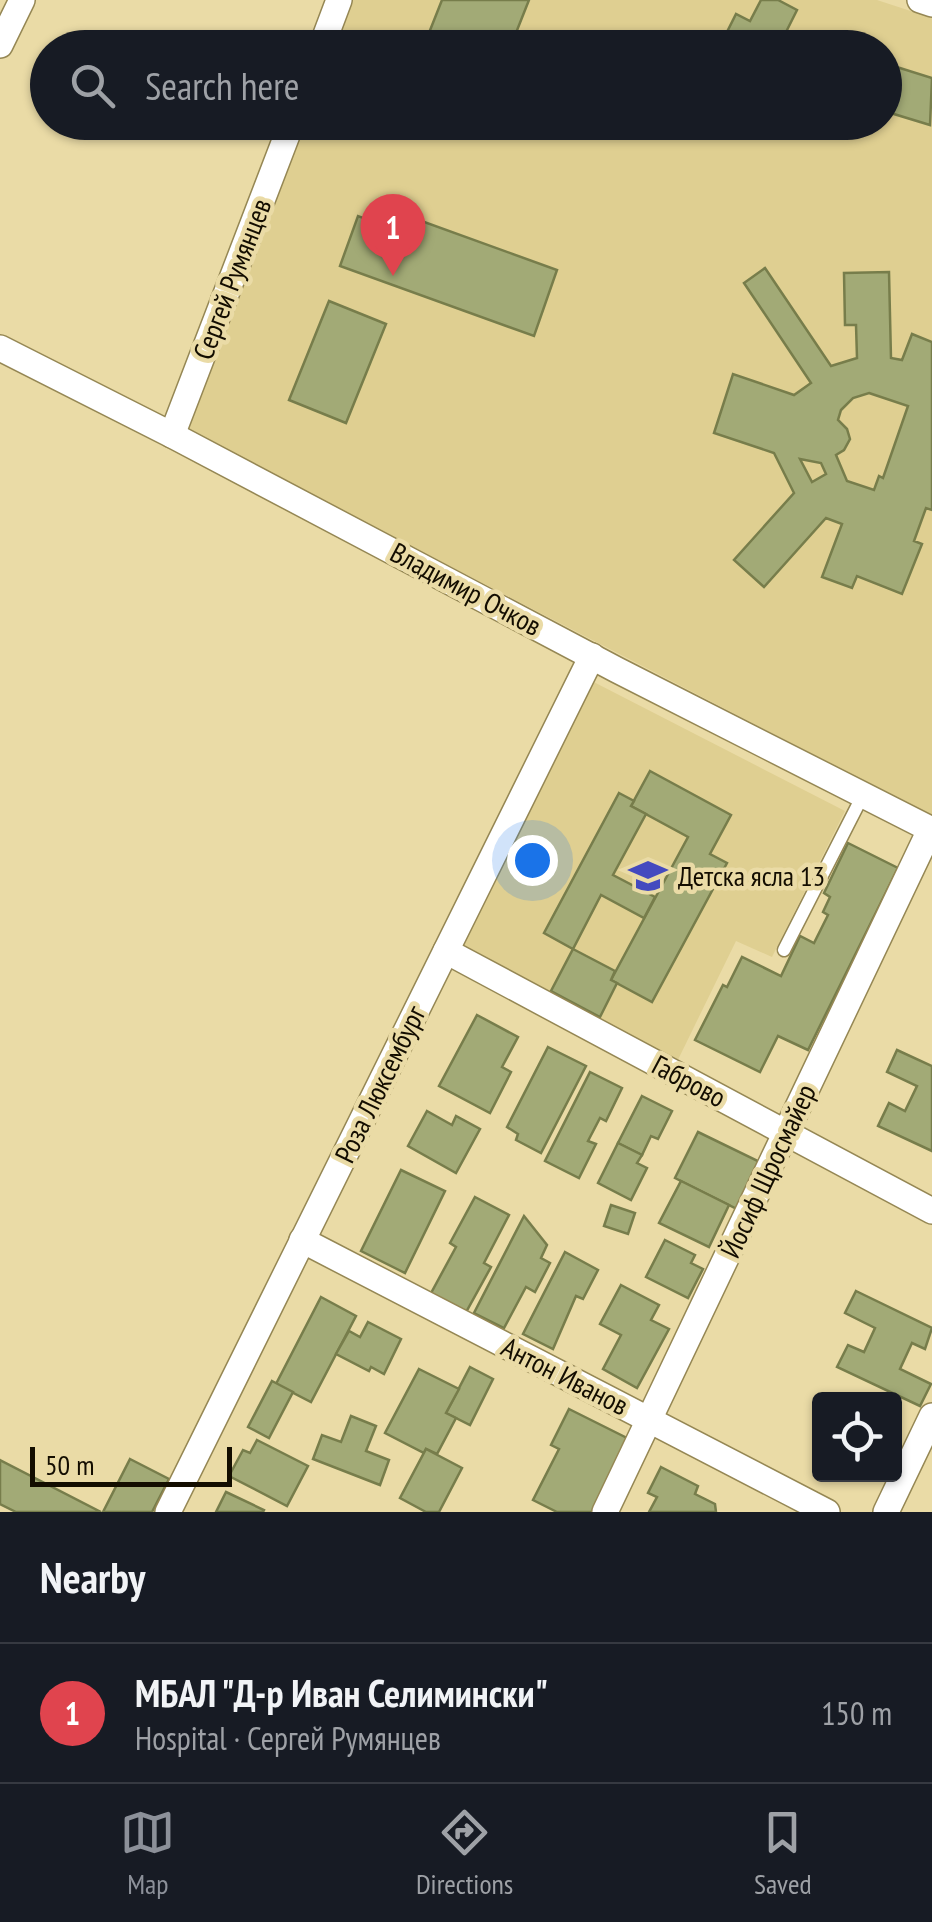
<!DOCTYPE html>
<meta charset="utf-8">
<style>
:root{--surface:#171b24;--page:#20242c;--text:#f1f3f6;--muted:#9ea1a6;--line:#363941;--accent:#8c9099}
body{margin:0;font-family:"PT Sans Narrow",sans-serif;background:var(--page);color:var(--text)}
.controls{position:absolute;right:30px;bottom:30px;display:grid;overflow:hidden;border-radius:10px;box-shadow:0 2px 8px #0004}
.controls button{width:90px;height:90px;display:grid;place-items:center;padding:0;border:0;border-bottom:2px solid var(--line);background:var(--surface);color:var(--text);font:50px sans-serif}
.scale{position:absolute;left:30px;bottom:25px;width:202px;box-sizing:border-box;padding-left:10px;border:5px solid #130d00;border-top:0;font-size:28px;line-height:35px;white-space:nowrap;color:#130d00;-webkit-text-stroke:8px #eadba6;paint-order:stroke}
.you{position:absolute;left:532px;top:860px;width:35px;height:35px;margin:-25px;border:8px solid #fff;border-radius:50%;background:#1a73e8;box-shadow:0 0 0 15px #1a73e833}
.badge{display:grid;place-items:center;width:65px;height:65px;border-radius:50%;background:var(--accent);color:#fff;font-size:32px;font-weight:700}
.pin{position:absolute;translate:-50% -82px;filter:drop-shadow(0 2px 5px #0008)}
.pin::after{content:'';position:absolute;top:52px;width:35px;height:30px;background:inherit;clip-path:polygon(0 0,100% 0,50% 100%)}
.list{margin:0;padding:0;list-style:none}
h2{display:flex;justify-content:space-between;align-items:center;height:130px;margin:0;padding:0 40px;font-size:42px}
h2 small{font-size:32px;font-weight:400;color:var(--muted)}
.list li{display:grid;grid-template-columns:65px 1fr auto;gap:30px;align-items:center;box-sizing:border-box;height:140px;padding:0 40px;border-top:2px solid var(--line)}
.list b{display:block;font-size:38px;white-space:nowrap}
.list p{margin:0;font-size:32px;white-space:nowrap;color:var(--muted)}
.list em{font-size:32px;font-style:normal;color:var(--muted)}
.icon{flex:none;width:55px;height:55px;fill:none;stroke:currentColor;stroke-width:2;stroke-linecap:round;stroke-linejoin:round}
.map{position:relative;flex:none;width:932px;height:1512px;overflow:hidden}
.search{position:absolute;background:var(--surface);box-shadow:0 2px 8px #0004;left:30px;right:30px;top:30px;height:110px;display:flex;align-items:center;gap:25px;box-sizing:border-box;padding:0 35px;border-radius:55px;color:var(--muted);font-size:38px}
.sheet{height:270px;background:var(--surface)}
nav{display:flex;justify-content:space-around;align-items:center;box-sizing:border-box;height:140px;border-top:2px solid var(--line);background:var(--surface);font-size:28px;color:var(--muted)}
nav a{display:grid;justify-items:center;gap:5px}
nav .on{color:var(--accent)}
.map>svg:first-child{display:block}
.built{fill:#dfcf91}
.building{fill:#a2aa76;stroke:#777d4b;stroke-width:2.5;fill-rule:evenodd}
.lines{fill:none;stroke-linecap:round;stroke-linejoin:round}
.service-casing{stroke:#958754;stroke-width:15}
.minor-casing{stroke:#958754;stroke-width:28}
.service{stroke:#fff;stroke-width:12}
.minor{stroke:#fff;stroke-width:25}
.labels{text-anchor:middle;stroke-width:9;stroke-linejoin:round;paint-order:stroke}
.street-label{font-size:28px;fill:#130d00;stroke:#eadba6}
.poi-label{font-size:28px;fill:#130d00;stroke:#eadba6;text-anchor:start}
</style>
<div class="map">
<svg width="932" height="1512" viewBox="0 0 932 1512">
<rect width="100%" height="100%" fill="#eadba6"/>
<g class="built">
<polygon points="352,0 877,0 932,18 932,816 185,429 305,123 884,122 884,48 334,47"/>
<polygon points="582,676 845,811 772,957 736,941 672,1072 446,951"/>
</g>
<g class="building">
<polygon points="442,0 529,0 510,48 423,48"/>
<polygon points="761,0 778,0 797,10 778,48 719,48 736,14 750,21"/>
<polygon points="884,63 932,78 930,125 884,111"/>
<polygon points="380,206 557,270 534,336 340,266 358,216 374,222"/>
<path d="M765 268 831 366 857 358 856 325H845L844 273 889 272 891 358 902 360 912 334 932 342V510L926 508 914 541 922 544 902 594 857 576 852 588 822 577 842 524 826 518 764 587 734 560 794 493 774 453 714 433 733 374 794 395 811 383 744 283ZM869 393 908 406 883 478 879 476 874 490 847 481 836 455 844 450 850 439 847 429 838 420 841 410 853 398ZM800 459 821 463 826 474 812 482Z"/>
<polygon points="329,301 386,324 346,423 289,400"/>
<polygon points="650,771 731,815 710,854 727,863 652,1002 611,980 688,837 631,806"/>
<polygon points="619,793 634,801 631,806 646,814 613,875 655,897 644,918 601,895 573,949 544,933"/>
<polygon points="848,843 898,868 808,1050 778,1036 760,1072 695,1040 723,985 727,987 742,957 781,976 800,936 814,943 828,915 823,912 830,897 824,893"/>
<polygon points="573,949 615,971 611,980 617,983 600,1017 551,991"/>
<polygon points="477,1015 518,1037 502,1067 511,1072 490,1113 439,1086"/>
<polygon points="548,1047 586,1066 541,1153 516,1140 518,1134 507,1127"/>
<polygon points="897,1050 932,1066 932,1151 878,1126 889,1103 905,1111 917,1086 887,1072"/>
<polygon points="590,1072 622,1088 606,1121 600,1118 588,1141 596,1144 579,1178 545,1161"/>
<polygon points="642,1096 672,1111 658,1139 651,1136 642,1155 618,1143"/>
<polygon points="427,1111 452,1125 456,1116 480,1129 456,1173 408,1146"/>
<polygon points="698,1132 760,1162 737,1209 675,1178"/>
<polygon points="618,1143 642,1155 637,1163 647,1168 631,1200 598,1183"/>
<polygon points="401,1170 445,1191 405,1273 361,1251"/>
<polygon points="681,1181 729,1205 709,1247 659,1223"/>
<polygon points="475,1197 509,1215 484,1263 491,1267 465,1314 430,1295 456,1247 450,1243"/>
<polygon points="611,1205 635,1213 628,1234 604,1226"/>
<polygon points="524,1216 547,1245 541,1258 550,1263 535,1292 526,1287 504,1328 474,1313"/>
<polygon points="665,1240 695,1255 691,1263 703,1269 688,1298 646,1277"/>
<polygon points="565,1252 598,1270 583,1299 576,1296 553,1349 523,1334"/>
<polygon points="621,1285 659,1305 651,1320 669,1329 637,1388 603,1369 621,1335 600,1324"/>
<polygon points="856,1291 932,1328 925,1349 912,1343 900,1369 931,1384 920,1406 837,1367 848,1345 864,1352 875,1328 845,1313"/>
<polygon points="321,1297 356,1316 311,1402 276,1384"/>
<polygon points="368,1322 401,1339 384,1374 371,1367 369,1371 336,1354 349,1331 360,1337"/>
<polygon points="470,1367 493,1379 470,1425 446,1413"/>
<polygon points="419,1369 459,1389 446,1413 456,1418 437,1454 426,1449 424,1453 385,1433"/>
<polygon points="272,1381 293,1392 269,1438 248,1427"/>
<polygon points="569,1409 629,1439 592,1512 557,1512 533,1500 559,1449 551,1445"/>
<polygon points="351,1416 376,1426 366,1451 389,1460 380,1485 313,1459 322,1435 341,1442"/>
<polygon points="257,1440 308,1466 287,1506 229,1476 243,1450 250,1453"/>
<polygon points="426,1449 462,1468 439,1512 426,1512 400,1498"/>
<polygon points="130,1459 169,1479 152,1512 103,1512"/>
<polygon points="0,1460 101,1512 16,1512 0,1504"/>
<polygon points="661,1467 698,1486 695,1494 715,1504 716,1512 649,1512 657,1497 648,1493"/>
<polygon points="226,1492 264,1510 263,1512 216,1512"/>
</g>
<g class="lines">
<g class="service-casing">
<polyline id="service" points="784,950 863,795"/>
</g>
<g class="minor-casing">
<g id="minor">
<polyline points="920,0 932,4"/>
<polyline points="0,45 22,0"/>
<polyline points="321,48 339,0"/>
<polyline points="0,348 172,435 617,670 932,830"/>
<polyline points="172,435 292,122"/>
<polyline points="446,951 932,1211"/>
<polyline points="302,1240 827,1512"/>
<polyline points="168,1512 592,656"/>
<polyline points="605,1512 930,830"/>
<polyline points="886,1512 932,1416"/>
</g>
</g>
<use href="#service" class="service"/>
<use href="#minor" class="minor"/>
</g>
<defs>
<g id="school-bare" transform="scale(3)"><path d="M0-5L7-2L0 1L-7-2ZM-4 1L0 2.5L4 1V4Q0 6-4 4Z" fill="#444abf" stroke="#eadba6" stroke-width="2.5" paint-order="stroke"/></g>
</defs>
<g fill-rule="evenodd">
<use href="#school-bare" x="648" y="876"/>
</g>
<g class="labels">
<g class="street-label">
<text transform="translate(232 279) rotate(-69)" y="10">Сергей Румянцев</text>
<text transform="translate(466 589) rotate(28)" y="10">Владимир Очков</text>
<text transform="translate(689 1081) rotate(28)" y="10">Габрово</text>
<text transform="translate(380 1084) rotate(-64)" y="10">Роза Люксембург</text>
<text transform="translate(768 1171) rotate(-65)" y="10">Йосиф Щросмайер</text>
<text transform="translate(565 1376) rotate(27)" y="10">Антон Иванов</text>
</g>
<g class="poi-label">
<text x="678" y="886">Детска ясла 13</text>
</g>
</g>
</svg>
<div class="controls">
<button><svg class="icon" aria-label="locate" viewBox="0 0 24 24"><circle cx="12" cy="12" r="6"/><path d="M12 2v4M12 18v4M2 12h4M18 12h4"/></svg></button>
</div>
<div class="scale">50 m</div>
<div class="you"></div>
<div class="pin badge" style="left:393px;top:276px;background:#e0444e">1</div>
<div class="search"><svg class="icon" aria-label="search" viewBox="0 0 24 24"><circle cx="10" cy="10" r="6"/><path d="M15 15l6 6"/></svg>Search here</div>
</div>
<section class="sheet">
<h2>Nearby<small></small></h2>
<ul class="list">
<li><span class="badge" style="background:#e0444e">1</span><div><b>МБАЛ &quot;Д-р Иван Селимински&quot;</b><p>Hospital · Сергей Румянцев</p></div><em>150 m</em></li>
</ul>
</section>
<nav>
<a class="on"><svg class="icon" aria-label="map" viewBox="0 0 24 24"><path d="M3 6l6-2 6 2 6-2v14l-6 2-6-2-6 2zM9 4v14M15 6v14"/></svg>Map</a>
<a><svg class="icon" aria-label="directions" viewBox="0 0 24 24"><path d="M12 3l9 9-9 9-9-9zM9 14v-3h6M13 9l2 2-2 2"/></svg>Directions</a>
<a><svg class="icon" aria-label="saved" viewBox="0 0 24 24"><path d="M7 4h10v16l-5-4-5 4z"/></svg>Saved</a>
</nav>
